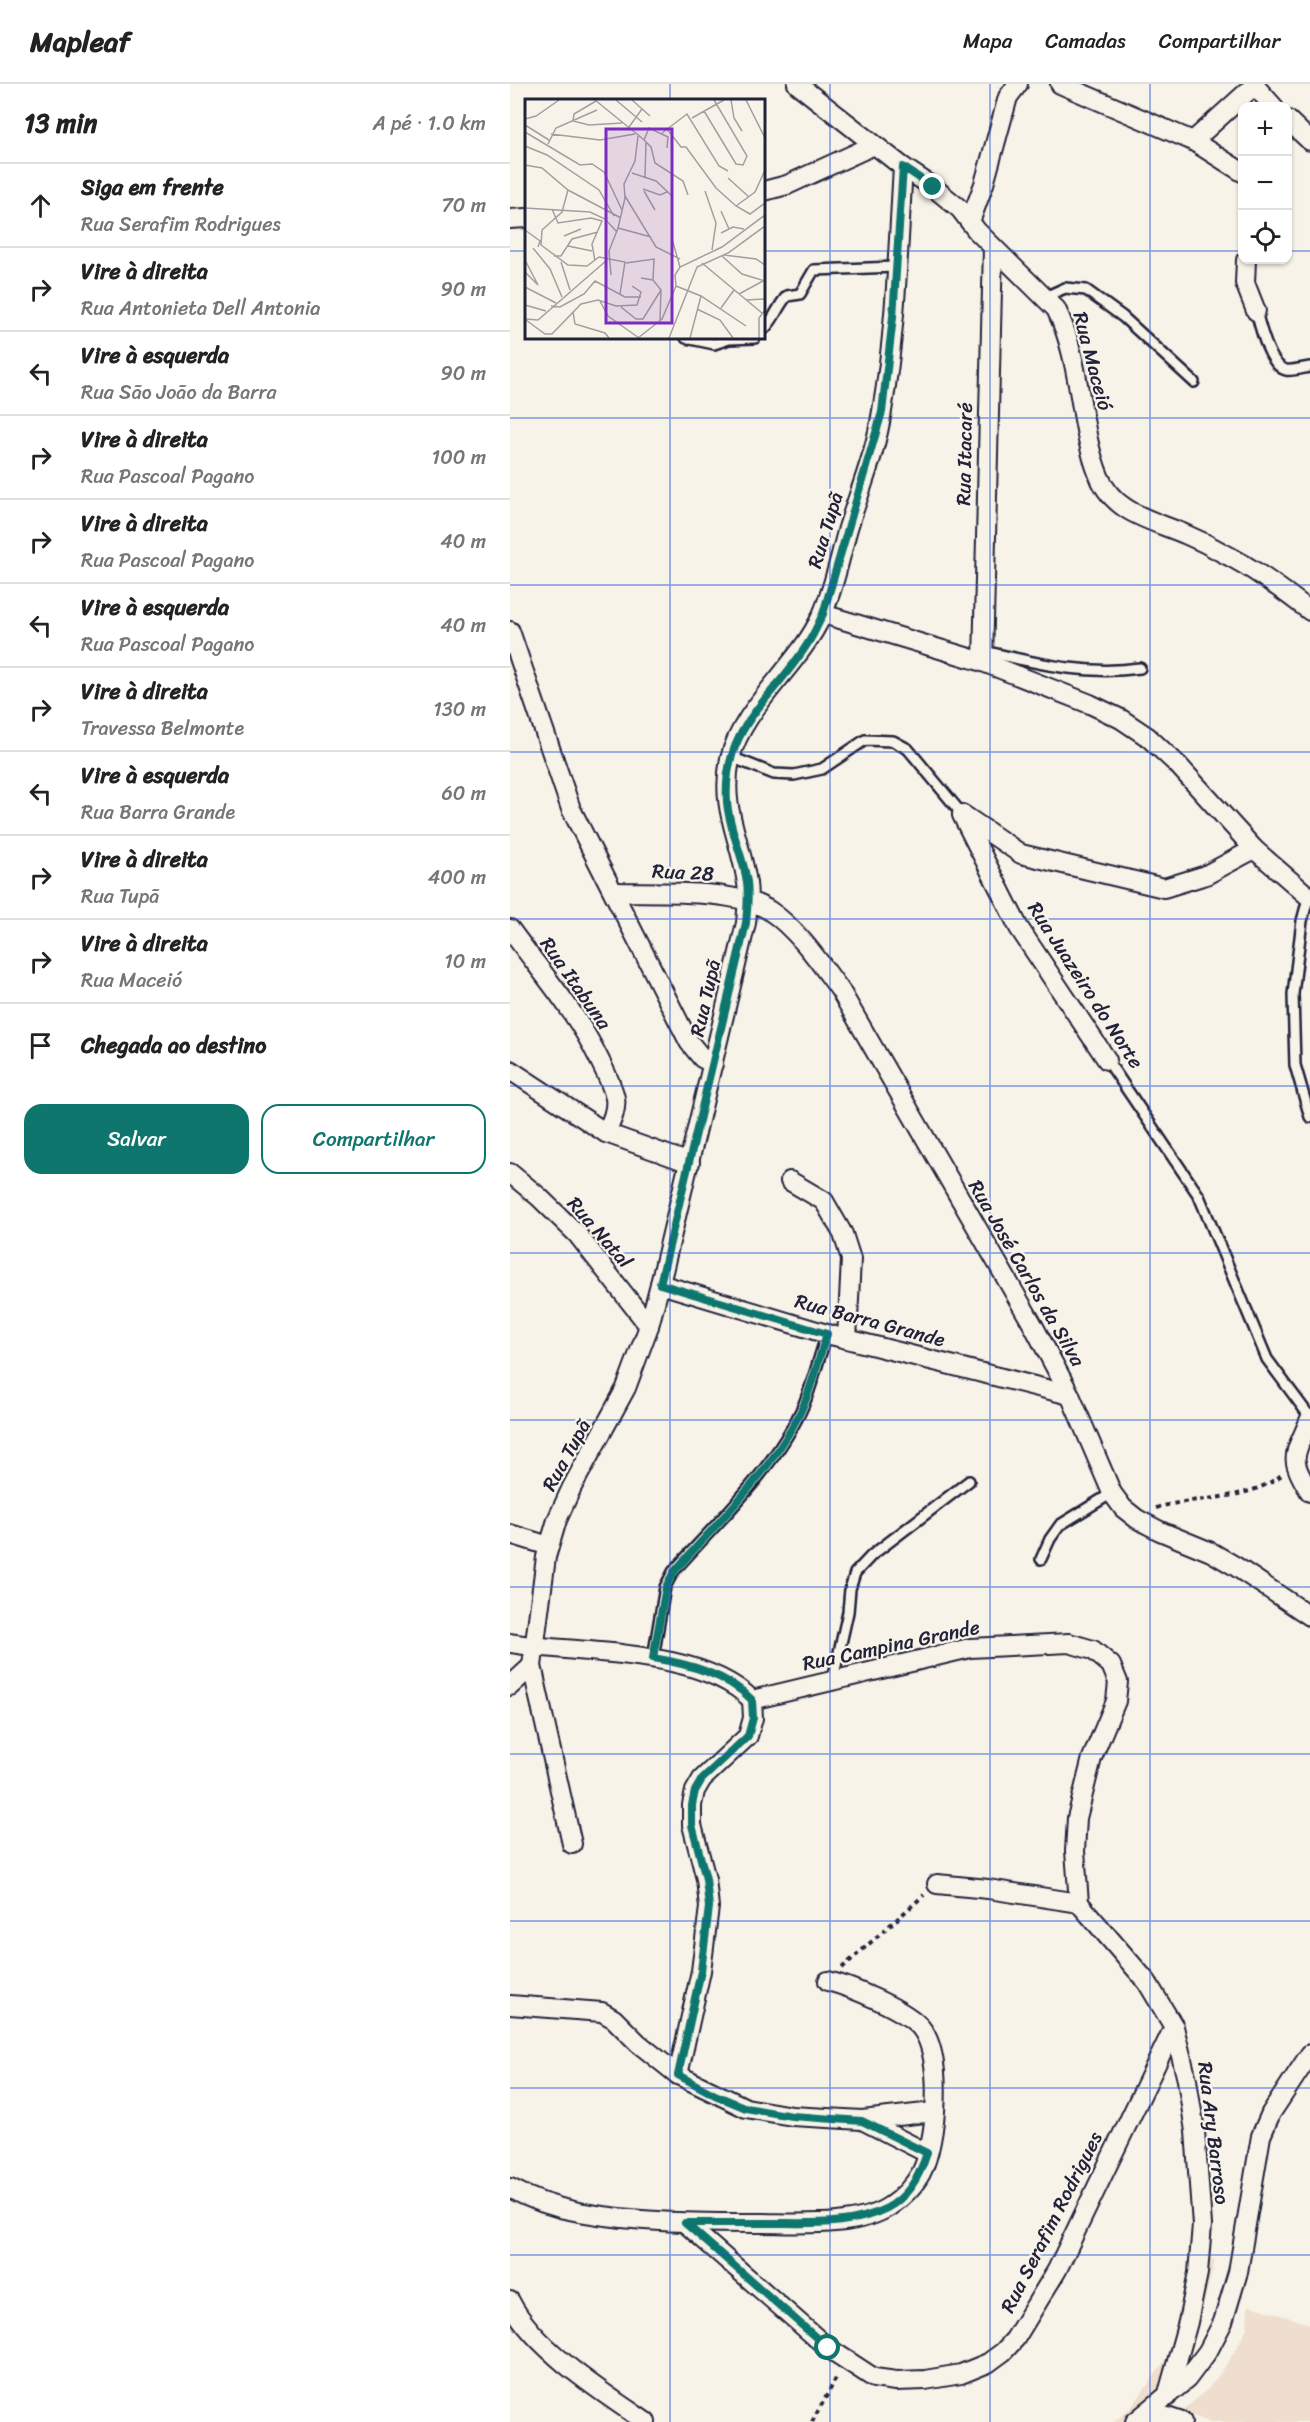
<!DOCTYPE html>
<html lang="pt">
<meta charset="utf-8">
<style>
:root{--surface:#fff;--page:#f6f6f6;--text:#222;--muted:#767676;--line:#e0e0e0;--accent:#0f766e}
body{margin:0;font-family:Sriracha,sans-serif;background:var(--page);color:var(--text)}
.controls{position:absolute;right:18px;top:18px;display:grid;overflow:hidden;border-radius:12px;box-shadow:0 2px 4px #0004}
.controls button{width:54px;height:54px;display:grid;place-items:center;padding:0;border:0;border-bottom:2px solid var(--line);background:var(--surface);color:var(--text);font:30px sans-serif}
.stop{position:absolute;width:18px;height:18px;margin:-14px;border:4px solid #0f766e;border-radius:50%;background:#fff}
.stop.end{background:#0f766e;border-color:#fff;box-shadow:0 2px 6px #0008}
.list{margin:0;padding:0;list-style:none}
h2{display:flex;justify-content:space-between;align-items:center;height:78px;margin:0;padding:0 24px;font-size:26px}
h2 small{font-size:20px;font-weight:400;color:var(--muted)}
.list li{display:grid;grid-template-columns:39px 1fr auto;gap:18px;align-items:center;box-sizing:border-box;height:84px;padding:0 24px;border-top:2px solid var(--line)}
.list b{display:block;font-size:22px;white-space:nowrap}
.list p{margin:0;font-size:20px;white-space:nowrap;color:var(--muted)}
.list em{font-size:20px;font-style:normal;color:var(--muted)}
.actions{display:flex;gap:12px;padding:18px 24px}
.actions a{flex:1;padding:14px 0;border:2px solid var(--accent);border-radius:18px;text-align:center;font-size:21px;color:var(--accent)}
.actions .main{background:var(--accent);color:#fff}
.icon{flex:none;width:33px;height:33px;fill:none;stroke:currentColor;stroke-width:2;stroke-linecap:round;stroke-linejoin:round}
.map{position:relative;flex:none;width:800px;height:2338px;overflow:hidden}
header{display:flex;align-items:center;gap:36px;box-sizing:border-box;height:84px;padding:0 30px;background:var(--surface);border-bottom:2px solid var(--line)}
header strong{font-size:28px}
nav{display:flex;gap:33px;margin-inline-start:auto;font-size:21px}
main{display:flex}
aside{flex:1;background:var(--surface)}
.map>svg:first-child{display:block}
.built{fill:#efdecd}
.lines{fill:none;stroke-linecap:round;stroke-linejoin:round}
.lane-casing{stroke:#22223b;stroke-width:14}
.street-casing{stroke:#22223b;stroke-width:22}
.path{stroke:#22223b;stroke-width:4;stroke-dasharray:4.5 4.5;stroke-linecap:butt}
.lane{stroke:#f7f3e8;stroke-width:9}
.street{stroke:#f7f3e8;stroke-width:18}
.route{stroke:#0f766e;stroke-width:8}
.grid{fill:none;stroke:#1d4ed8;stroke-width:1.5;stroke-opacity:0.55}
.labels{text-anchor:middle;stroke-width:4.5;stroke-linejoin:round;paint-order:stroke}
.street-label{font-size:20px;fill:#22223b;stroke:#f7f3e8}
.inset-road{fill:none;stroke:#a29fa3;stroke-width:1.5}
.view{fill:#7b2cbf;fill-opacity:0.15;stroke:#7b2cbf;stroke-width:3}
.inset-edge{fill:none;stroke:#22223b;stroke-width:3}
</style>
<header>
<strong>Mapleaf</strong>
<nav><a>Mapa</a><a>Camadas</a><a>Compartilhar</a></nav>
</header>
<main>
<aside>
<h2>13 min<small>A pé · 1.0 km</small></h2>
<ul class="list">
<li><svg class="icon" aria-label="ahead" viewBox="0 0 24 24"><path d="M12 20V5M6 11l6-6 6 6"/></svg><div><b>Siga em frente</b><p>Rua Serafim Rodrigues</p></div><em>70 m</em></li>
<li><svg class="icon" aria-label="right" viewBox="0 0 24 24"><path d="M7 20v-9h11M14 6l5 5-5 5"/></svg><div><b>Vire à direita</b><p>Rua Antonieta Dell Antonia</p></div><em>90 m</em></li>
<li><svg class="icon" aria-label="left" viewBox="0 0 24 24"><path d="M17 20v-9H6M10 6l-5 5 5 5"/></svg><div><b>Vire à esquerda</b><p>Rua São João da Barra</p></div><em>90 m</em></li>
<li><svg class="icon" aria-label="right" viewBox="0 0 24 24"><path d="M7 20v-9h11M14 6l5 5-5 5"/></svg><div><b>Vire à direita</b><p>Rua Pascoal Pagano</p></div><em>100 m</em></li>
<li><svg class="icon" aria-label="right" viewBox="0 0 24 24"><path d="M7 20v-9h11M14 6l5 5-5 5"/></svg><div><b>Vire à direita</b><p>Rua Pascoal Pagano</p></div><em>40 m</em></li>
<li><svg class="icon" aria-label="left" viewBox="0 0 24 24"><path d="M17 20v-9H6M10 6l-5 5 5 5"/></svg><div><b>Vire à esquerda</b><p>Rua Pascoal Pagano</p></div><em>40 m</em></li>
<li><svg class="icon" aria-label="right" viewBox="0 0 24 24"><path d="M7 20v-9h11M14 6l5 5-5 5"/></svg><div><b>Vire à direita</b><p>Travessa Belmonte</p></div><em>130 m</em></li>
<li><svg class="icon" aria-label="left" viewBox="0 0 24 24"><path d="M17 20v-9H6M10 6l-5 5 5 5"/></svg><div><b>Vire à esquerda</b><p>Rua Barra Grande</p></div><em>60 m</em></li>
<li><svg class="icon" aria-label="right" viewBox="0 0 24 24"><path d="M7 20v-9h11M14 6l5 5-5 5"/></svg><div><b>Vire à direita</b><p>Rua Tupã</p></div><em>400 m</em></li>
<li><svg class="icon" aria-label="right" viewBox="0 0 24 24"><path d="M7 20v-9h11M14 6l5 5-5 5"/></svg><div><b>Vire à direita</b><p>Rua Maceió</p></div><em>10 m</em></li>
<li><svg class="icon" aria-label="arrive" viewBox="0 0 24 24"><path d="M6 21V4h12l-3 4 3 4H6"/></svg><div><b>Chegada ao destino</b></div></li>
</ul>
<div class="actions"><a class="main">Salvar</a><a>Compartilhar</a></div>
</aside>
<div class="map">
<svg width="800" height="2338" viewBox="0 0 800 2338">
<rect width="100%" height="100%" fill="#f7f3e8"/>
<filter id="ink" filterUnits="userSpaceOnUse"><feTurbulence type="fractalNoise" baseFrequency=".0167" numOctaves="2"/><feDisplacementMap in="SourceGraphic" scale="12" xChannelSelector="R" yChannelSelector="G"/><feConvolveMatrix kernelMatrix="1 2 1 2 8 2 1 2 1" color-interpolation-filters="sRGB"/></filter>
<g filter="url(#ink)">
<g class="built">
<polygon points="682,2174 705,2176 682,2266 632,2336 629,2338 604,2338 621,2324 657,2274"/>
<polygon points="738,2221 800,2240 800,2338 700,2338 671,2328 699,2304 718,2279 737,2244"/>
</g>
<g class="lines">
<g class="lane-casing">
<g id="lane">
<polyline points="535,213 555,204 576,206 613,233 684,298"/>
<path d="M746 227C750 242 759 282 776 286 783 287 793 284 800 283"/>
<path d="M254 245C265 235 267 223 277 212L290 210 304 186 386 183"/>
<polyline points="176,254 204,260 219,255 245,254"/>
<path d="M473 567C527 579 575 592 630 584"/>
<polyline points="221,673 264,690 284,691 312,685 355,656 383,657 398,665 452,730"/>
<polyline points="799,811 792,837 783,910 785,981 800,1033"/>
<polyline points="597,976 689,1112 757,1275 800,1333"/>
<polyline points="531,1475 540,1455 550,1441 602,1409"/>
<path d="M143 1574 155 1503 163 1488C209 1436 266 1384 294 1320 303 1298 309 1273 317 1250"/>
<polyline points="323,1595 338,1528 340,1505 345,1489 362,1471 459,1397"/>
</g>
</g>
<g class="street-casing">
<g id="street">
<path d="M287 0 393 83 423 103 450 125 467 147 546 225C572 277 568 340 589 392 604 430 643 436 677 451 689 456 701 462 713 469 745 485 772 506 800 527"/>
<polyline points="550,0 683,57 732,88"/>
<polyline points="745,2 763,22"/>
<polyline points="778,36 800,57"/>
<polyline points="683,57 746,0"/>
<polyline points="254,107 277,101 364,61"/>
<polyline points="0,135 16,134"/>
<polyline points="460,138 474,100 498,13 508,0"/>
<polyline points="736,176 735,199 746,227"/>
<polyline points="313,530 473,578 580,620 611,635 638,653 668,681 744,765 798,812"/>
<polyline points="0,547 61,725 179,958 192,974 203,980"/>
<polyline points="473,578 483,163"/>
<polyline points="452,730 511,770 654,804 696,791 744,765"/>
<polyline points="452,731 509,844 597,976"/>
<path d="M105 808C146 809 227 804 260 827 288 846 310 879 330 906L523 1241 560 1311 602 1409 613 1424 627 1435 650 1447 701 1468 725 1482 800 1532"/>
<path d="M0 845C31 888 66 927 89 975 95 987 102 1000 105 1014 107 1026 101 1038 96 1049"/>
<polyline points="0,986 96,1049 180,1079"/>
<polyline points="0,1089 29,1113 67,1150 139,1242"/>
<polyline points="280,1097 314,1117 333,1150 341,1175 337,1255"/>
<polyline points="150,1200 317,1250 560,1311"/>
<path d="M800 1335C785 1372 777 1372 800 1408"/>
<polyline points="0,1450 39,1462"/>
<path d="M0 1559C71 1571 189 1563 242 1616L243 1634 238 1652 192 1695 185 1707 182 1721V1741L196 1795 199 1823 191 1887 168 1991"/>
<polyline points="0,1602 22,1582"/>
<polyline points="242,1616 460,1564 559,1559 583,1566 601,1581 608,1598 606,1617 582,1674 567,1734 565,1767 569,1819"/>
<path d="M62 1760 22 1582 36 1473 47 1436 62 1403 116 1304 139 1242 150 1200 236 839C237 826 239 813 237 799 230 752 210 725 220 675 232 623 290 581 312 531 324 504 330 473 338 444 350 406 366 367 372 327 386 247 388 164 393 83"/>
<polyline points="427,1800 478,1805 569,1819 637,1898 664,1943 677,1996 685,2047 692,2141 688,2189 678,2238 657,2313"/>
<polyline points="0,1921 92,1928 104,1935 128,1959 168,1991 236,2024 282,2032 352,2036 424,2028"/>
<polyline points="352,2036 417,2069"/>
<path d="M0 2104C20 2115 46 2124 69 2128 129 2139 189 2139 250 2139 287 2139 348 2144 380 2122 391 2115 404 2102 411 2089 427 2058 434 1972 411 1944 397 1926 341 1903 318 1897"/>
<polyline points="175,2139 318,2264 364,2294 386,2297 415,2296 451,2290 478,2279 493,2268 505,2255 547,2186 664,1943"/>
<path d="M0 2217C23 2264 93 2309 136 2338"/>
<polyline points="639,2327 672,2338"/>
<polyline points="625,2338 677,2295 698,2267 713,2238 728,2188 751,2052 761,2029 800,1970"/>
</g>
</g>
<g class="path">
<path d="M646 1424C688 1411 736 1419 773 1390"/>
<polyline points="332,1884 414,1811"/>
<polyline points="302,2338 328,2291"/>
</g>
<use href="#lane" class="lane"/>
<use href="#street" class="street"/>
</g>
</g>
<g class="lines" filter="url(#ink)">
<path class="route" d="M318 2264 175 2139C204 2139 234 2139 263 2139 301 2139 342 2142 377 2124 398 2113 410 2091 417 2069L352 2037 282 2032 236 2024 205 2011 168 1991 191 1887 199 1823 196 1795 182 1741V1721L185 1707 192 1695 238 1652 243 1634 242 1616C217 1590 178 1580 143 1574L156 1503 164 1488C209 1436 266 1384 294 1320 303 1298 309 1273 317 1250L150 1200 236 839C237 826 239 812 237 798 233 771 219 745 217 718 212 642 263 616 298 559 304 550 308 540 313 530L372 328 383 233 393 83 423 103"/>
</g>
<path class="grid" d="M160 0V16M320 0V2338M480 0V2338M640 0V2338M0 167H16M254 167H732M778 167H800M160 254V2338M0 334H800M0 501H800M0 668H800M0 835H800M0 1002H800M0 1169H800M0 1336H800M0 1503H800M0 1670H800M0 1837H800M0 2004H800M0 2171H800"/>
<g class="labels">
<g class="street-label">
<text transform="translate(583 277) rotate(75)" y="7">Rua Maceió</text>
<text transform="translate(454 370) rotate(-89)" y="7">Rua Itacaré</text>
<text transform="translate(315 446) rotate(-73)" y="7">Rua Tupã</text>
<text transform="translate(173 788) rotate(3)" y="7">Rua 28</text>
<text transform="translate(66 899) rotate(55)" y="7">Rua Itabuna</text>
<text transform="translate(576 901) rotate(57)" y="7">Rua Juazeiro do Norte</text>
<text transform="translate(195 914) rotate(-77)" y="7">Rua Tupã</text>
<text transform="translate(90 1148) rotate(49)" y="7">Rua Natal</text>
<text transform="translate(517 1189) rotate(60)" y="7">Rua José Carlos da Silva</text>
<text transform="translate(360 1236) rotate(15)" y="7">Rua Barra Grande</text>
<text transform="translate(56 1371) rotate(-61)" y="7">Rua Tupã</text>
<text transform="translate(381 1561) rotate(-12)" y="7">Rua Campina Grande</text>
<text transform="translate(704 2049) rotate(83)" y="7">Rua Ary Barroso</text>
<text transform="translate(541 2138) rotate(-63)" y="7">Rua Serafim Rodrigues</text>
</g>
</g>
<g transform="translate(15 15)">
<rect width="240" height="240" fill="#f7f3e8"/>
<path class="inset-road" d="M70 1 118 40 126 48 130 64 158 82 163 96M91 1 117 23M107 1 125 17M206 1 209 19 217 32M221 1 240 39M71 2 49 15 48 22 64 26 97 24M179 12 211 65 218 66 222 57 189 1M167 19 199 1M0 20 11 17 34 1M0 26 24 41M104 28 117 10M142 30 156 48H161L191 89 211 107 225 115 240 104M0 33 55 66 67 65 79 73 97 111M137 34 162 15 194 67 203 72M26 35 75 41 110 35M119 41 124 29 143 38 142 49M23 45 31 29 72 11M0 47 22 56 74 91 89 117M0 66 17 69 43 91 96 119M107 74 131 82 147 97M120 78 121 43M203 79 224 98M118 90 135 96 142 93M43 91 37 113 17 131 16 146 43 166 62 167 74 158 100 163 95 195M119 92 130 111M180 92 191 124 187 151M100 97 131 148 155 160M211 107 230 93 240 71M0 109 65 113 80 120 92 133M27 110 33 124 66 119 77 122 67 145 70 162M196 112 204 130M93 129 126 138M0 131 15 142 13 148M196 134 208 128 219 130M39 137 56 130M147 140 155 168M43 147 67 152M8 149 25 170 37 198M199 156 231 160 240 166M29 157H36L47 140 73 133M197 157 217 175 240 182M0 161 13 186 0 173M36 163 45 191M101 164 129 160 128 181M177 164 237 214M86 176 84 152 93 129 100 99 99 85 110 62 113 37M116 179 128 181 136 191 135 221M151 187 150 176 155 168 197 148 240 116M151 187 176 197 221 227M0 188 31 204M214 195 238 182M221 201 240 200M75 202 83 217 114 239M0 206 21 212M26 207 35 208 59 195 70 182 100 198H116M96 208 111 220H118L136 191M196 209 209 191M172 210 195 221 208 239M48 213 50 225 80 234 84 239M0 220 13 221 82 161M1 221 20 235H27L56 205 73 201 91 207 112 206 116 193 107 187M113 239 137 220 151 187M144 239 172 168 203 154 240 127M165 239 176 197M234 239V219L240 211"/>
<path class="view" d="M81 30H147V224H81Z"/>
<rect width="240" height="240" class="inset-edge"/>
</g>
</svg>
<div class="controls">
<button>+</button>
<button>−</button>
<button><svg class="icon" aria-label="locate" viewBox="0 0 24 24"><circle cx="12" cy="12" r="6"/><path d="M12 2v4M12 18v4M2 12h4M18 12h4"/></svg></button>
</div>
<div class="stop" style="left:318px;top:2264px"></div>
<div class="stop end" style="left:423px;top:103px"></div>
</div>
</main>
